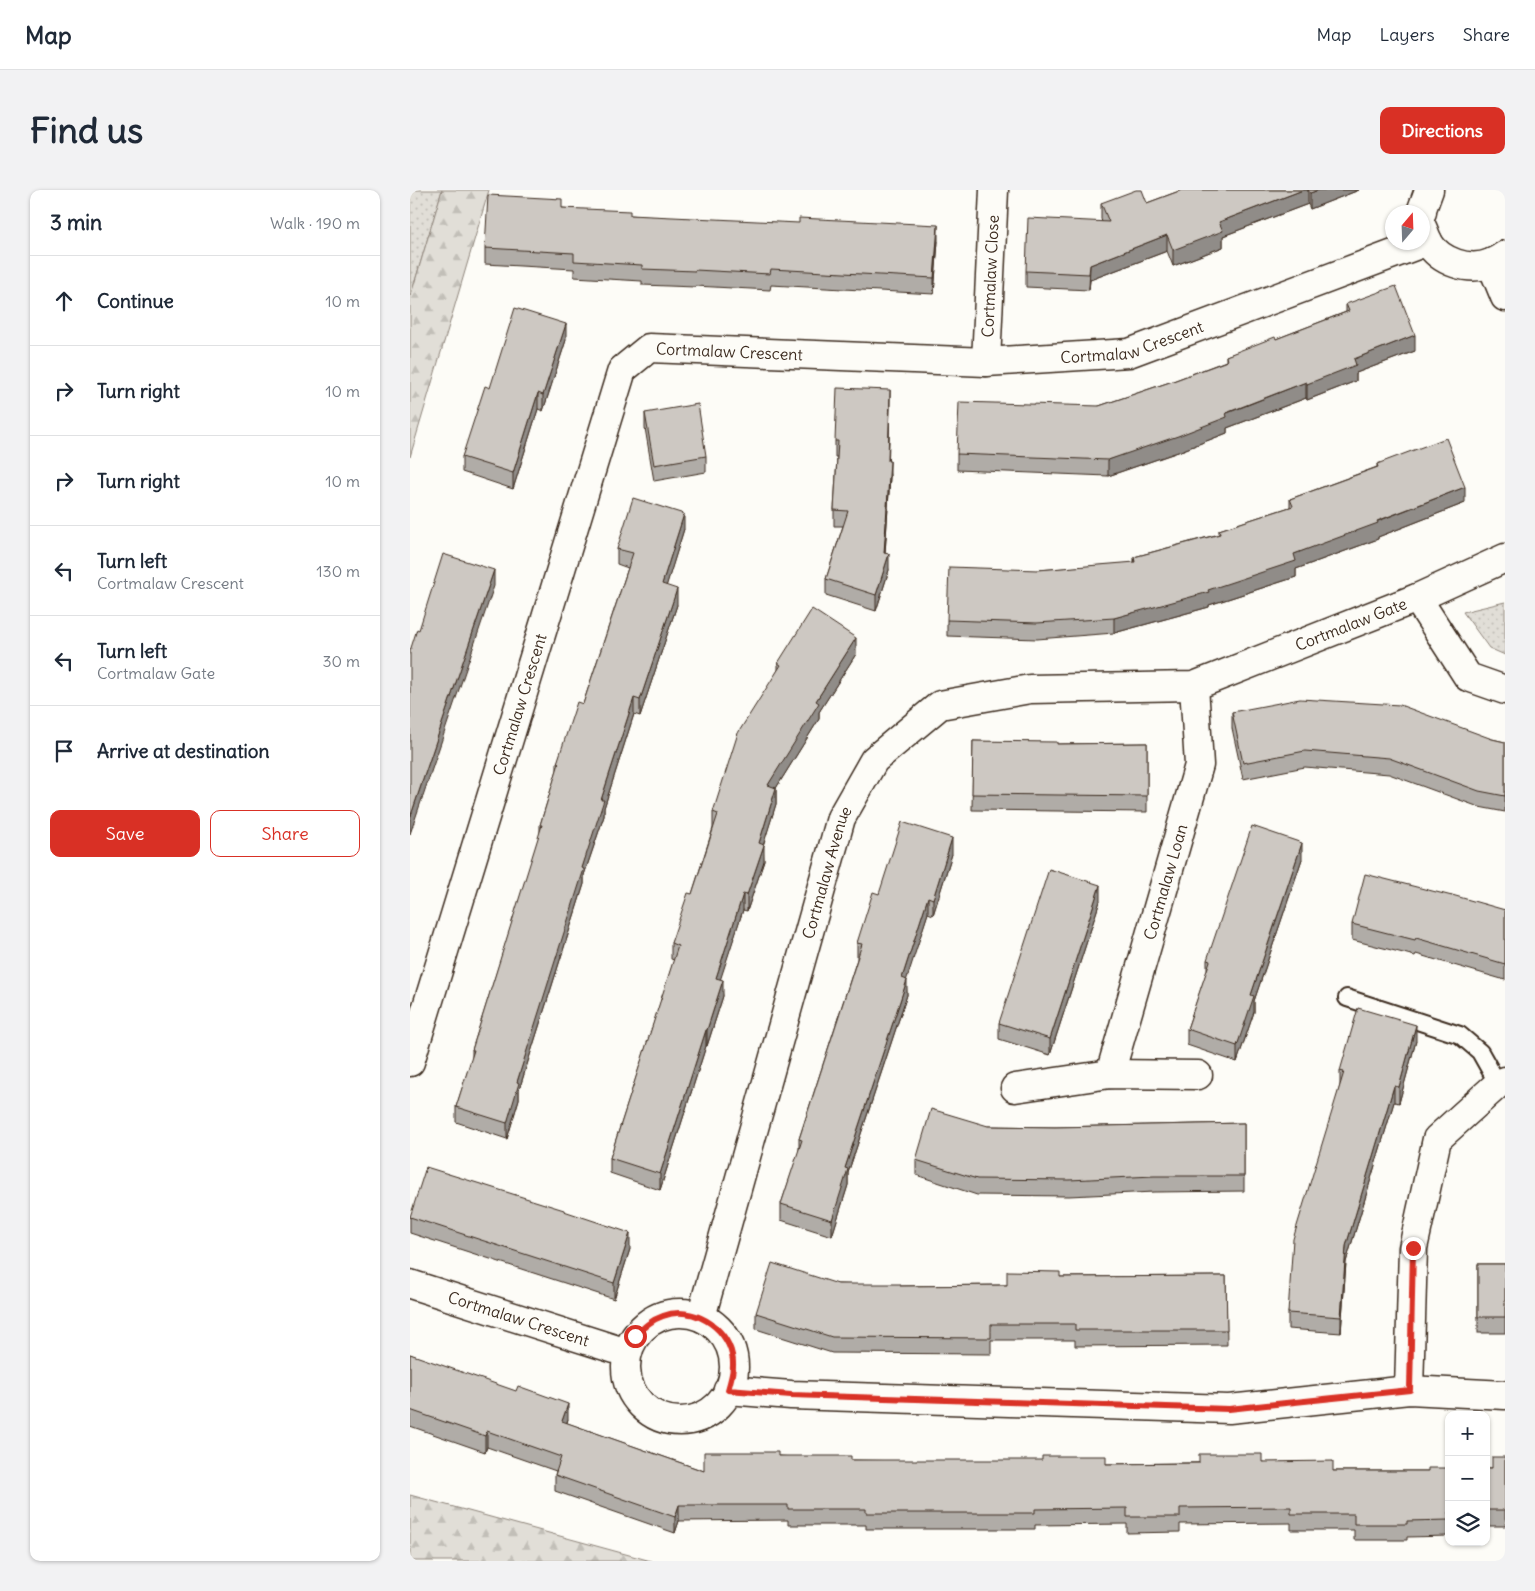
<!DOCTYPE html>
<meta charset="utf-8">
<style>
:root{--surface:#fff;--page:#f2f2f3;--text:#1f2937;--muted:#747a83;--line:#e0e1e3;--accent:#d93025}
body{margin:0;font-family:Delius,sans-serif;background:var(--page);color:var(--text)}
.controls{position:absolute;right:15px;bottom:15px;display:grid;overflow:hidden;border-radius:10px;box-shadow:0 1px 4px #0004}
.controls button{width:45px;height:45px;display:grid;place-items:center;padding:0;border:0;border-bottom:1px solid var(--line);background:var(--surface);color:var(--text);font:25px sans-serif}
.compass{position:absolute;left:975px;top:15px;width:45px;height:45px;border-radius:50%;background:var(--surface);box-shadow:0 1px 4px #0004;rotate:19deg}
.stop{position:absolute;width:15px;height:15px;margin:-11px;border:4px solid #d93025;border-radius:50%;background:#fff}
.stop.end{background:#d93025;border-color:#fff;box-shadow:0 1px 5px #0008}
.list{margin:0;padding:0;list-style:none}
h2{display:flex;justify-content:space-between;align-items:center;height:65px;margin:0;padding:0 20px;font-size:21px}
h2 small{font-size:16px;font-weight:400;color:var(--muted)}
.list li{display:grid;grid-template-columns:32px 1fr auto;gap:15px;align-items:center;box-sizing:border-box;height:90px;padding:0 20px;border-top:1px solid var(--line)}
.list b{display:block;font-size:19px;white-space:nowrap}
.list p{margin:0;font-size:16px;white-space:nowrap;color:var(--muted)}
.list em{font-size:16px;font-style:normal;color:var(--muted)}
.actions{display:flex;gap:10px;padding:15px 20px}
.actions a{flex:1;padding:11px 0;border:1px solid var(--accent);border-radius:10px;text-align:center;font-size:18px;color:var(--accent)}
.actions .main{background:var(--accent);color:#fff}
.icon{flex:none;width:28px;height:28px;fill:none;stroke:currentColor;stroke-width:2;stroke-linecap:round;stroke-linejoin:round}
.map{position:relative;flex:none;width:1095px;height:1371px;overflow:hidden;border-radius:10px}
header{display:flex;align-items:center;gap:30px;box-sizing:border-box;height:70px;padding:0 25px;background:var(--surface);border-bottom:1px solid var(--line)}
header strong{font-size:24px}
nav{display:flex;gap:28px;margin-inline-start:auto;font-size:18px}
.intro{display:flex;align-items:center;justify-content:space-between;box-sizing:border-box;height:120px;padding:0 30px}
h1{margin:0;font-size:35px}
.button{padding:12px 22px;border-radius:10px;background:var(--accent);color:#fff;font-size:18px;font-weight:700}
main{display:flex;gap:30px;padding:0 30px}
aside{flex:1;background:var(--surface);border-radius:10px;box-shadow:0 1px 4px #0004}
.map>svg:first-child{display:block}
.grass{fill:url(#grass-dots);stroke:#8e847a}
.forest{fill:url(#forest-firs);stroke:#8e847a}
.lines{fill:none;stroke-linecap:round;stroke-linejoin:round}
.service-casing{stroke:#3b2a1e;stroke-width:20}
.minor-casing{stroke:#3b2a1e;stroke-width:31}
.service{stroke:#fdfcf7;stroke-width:16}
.minor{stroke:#fdfcf7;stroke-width:28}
.wall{fill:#b0aca7;stroke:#3b2a1e}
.shaded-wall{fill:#908c88;stroke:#3b2a1e}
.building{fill:#cdc8c2;stroke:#3b2a1e}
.route{stroke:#d93025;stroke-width:6}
.labels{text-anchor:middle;stroke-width:4.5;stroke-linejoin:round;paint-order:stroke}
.street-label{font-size:16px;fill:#3b2a1e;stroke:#fdfcf7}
</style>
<header>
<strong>Map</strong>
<nav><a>Map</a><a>Layers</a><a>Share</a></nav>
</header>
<div class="intro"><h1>Find us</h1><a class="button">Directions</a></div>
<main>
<aside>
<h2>3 min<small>Walk · 190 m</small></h2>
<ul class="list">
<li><svg class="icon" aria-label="ahead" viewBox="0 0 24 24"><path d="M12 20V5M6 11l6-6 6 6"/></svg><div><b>Continue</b></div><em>10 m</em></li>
<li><svg class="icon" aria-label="right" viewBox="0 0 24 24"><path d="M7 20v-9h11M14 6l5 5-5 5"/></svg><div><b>Turn right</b></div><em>10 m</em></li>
<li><svg class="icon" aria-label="right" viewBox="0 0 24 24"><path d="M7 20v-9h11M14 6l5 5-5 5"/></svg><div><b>Turn right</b></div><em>10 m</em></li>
<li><svg class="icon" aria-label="left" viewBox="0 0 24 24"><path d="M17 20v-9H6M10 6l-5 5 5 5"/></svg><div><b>Turn left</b><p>Cortmalaw Crescent</p></div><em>130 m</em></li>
<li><svg class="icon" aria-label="left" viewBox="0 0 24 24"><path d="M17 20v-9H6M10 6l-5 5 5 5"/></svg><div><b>Turn left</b><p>Cortmalaw Gate</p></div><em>30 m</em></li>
<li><svg class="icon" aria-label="arrive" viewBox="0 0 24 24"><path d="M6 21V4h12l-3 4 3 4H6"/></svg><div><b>Arrive at destination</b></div></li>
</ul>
<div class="actions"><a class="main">Save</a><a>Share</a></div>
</aside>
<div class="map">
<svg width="1095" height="1371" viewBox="0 0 1095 1371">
<defs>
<pattern id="grass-dots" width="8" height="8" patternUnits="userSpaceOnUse" patternTransform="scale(1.25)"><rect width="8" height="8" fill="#e1ded7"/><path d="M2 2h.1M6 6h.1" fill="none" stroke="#c2bfb8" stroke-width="1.8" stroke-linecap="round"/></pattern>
<pattern id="forest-firs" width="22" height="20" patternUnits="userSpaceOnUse" patternTransform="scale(1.25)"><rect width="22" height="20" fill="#e1ded7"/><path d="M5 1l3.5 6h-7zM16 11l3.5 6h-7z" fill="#c2bfb8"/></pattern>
</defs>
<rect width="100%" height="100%" fill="#fdfcf7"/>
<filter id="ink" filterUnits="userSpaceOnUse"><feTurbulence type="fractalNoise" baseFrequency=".02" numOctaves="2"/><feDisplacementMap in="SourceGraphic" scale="10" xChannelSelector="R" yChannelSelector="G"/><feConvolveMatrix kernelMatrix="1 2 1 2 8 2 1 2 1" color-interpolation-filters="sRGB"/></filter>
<g filter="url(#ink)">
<g class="grass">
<polygon points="0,0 32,0 0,108"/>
<polygon points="1095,412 1095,465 1079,458 1053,422"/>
</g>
<g class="forest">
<polygon points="32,0 79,0 0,267 0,108"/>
<polygon points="0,1305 241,1371 0,1371"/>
</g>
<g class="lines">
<g class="service-casing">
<polyline id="service" points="937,808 1050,845 1070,862 1088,894"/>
</g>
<g class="minor-casing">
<g id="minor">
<polyline points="1012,22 1012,19 1019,0"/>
<path d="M1012 37C1014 41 1016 47 1018 52 1030 72 1059 82 1081 73 1086 71 1091 68 1095 65"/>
<polyline points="1081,73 1095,107"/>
<path id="s1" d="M576 172 584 0"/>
<polyline points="1007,408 1058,487 1095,500"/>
<path id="s2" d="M0 872 212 180 239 158 576 172 719 163 1018 51"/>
<path id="s3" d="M700 884 789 575 784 496"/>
<polyline points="605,898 700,884 788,885"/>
<path id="s4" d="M0 1094 217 1163"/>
<circle cx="270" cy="1177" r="54"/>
<path id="s5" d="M291 1127 431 628 464 570 530 515 620 499 784 496 1007 408 1095 368"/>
<polyline points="318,1200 381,1205 819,1219 999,1200 1095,1205"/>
<polyline points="999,1200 1003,1058 1027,949 1088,894 1095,891"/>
</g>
</g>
<use href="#service" class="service"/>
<use href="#minor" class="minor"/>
</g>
<g class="wall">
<polygon points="772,0 949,0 900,19 898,14 813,46 813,57 763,76 757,61 680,90 679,100 616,97 616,81 692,32 691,29 691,13 737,13"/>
<polygon points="152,18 220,25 528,51 524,104 361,95 360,100 285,96 285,97 232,95 232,91 164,87 164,79 75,74 75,58"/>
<polygon points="936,114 1005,161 946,183 946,191 897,210 896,208 817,238 817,243 768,262 698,286 547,280 547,264 763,191 816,171 816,166 866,149 936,122"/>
<polygon points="156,150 133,221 128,219 103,299 52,282 52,267 80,198"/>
<polygon points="480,216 478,271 480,287 475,363 479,380 466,421 416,405 416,389 433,336 424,336 424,320 427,267 425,267 425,251"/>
<polygon points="235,223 296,266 296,282 244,291 235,238"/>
<polygon points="967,274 1055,313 968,347 968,349 886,379 886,387 799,415 799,417 704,443 627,449 537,446 537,430 628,380 724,373 724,367 809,344 809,340 880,317 880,309 967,277"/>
<polygon points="274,339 256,396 267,415 230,526 224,524 194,618 194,626 174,685 174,694 109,900 109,909 97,949 46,932 46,917 62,868 62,860 130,644 130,635 147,580 147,573 173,514 218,378 207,374 207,359"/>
<polygon points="446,464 409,522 409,529 366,598 366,614 353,655 354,671 337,721 333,720 310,789 313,806 297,856 296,856 250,1000 200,983 200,968 264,770 261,769 261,753 282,704 303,638 303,622 368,480 368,473"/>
<polygon points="822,522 1082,549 1095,552 1095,622 1069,617 979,584 895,577 833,589 822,538"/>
<polygon points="563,551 647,554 737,553 737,622 562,620"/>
<polygon points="542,664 523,725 518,723 496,789 497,805 438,983 438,995 422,1046 371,1030 371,1014 389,961 389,949 447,769 447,753 469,704"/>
<polygon points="892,669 844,811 844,822 827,872 777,855 777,839 797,781 797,770"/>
<polygon points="690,711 640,865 589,849 589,833"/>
<polygon points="1095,720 1095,790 1006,764 1005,766 942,750 942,734"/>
<polygon points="1006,851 989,913 984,912 936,1072 931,1143 878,1139 878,1123 930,895 930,881"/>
<polygon points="834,933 834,1001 744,1002 659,1006 567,1005 506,985 506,970 578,936 645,937"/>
<polygon points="154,1022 220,1059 204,1109 0,1043 0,1027"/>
<rect x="1068" y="1074" width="27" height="69"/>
<polygon points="816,1086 817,1155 665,1156 665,1150 581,1150 581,1164 422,1163 346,1139 346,1123 428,1094 490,1096 597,1095 650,1087"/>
<polygon points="0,1164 158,1229 157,1233 294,1281 368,1266 441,1270 696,1274 852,1272 923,1281 1018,1281 1039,1278 1039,1346 997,1347 997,1350 944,1350 944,1340 881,1340 881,1333 770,1334 770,1342 717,1343 717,1334 625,1335 625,1339 456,1339 456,1335 378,1335 378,1330 269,1331 265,1343 145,1301 145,1285 146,1281 77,1257 75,1262 0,1236"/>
<polygon points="1095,1267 1095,1336 1076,1336 1076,1278 1082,1278"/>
</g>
<g class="shaded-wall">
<polygon points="893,0 898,0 898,14 813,46 813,57 763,76 763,60 809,32"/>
<polygon points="909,0 949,0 900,19 900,3"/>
<polygon points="528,35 528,51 524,104 524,88"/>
<polygon points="757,45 757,61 680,90 679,100 680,75"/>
<polygon points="156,134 156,150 133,221 133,205"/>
<polygon points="1005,145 1005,161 946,183 946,191 897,210 897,194 944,169"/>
<polygon points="896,192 896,208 817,238 817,243 768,262 698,286 698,270"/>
<polygon points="480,200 480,216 478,286 478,271"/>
<polygon points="128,203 128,219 103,299 103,283"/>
<polygon points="480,271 480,287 474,379 474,363"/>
<polygon points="1055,297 1055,313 968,347 968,349 886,379 886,387 799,415 799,417 704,443 704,428 798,400 884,364"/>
<polygon points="274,324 274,339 252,410 252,394"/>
<polygon points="479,364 479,380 466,421 466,405"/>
<polygon points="84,380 84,396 0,644 0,628"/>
<polygon points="267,399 267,415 230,526 230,510"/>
<polygon points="446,448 446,464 409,522 409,529 358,611 358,595 406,511"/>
<polygon points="224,508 224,524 194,618 194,626 174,685 174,694 109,900 109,909 97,949 97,933 107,892 172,678 191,610"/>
<polygon points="366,598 366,614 349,669 349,653"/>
<polygon points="542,648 542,664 523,725 523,709"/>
<polygon points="892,653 892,669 844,811 844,822 827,872 827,856 841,805"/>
<polygon points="354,655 354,671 337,721 337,705"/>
<polygon points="690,695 690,711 640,865 640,849"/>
<polygon points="333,704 333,720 306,803 306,788"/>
<polygon points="518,707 518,723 492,804 492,788"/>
<polygon points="313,790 313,806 297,856 297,840"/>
<polygon points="497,790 497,805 438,983 438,995 422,1046 422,1030 435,978"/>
<polygon points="1006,835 1006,851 989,913 989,897"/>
<polygon points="296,840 296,856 250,1000 250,984"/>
<polygon points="984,896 984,912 936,1072 931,1143 931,1127 936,1056"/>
<polygon points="220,1043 220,1059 204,1109 204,1093"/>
<polygon points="158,1214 158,1229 152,1247 152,1231"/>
<polygon points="77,1241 77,1257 75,1262 75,1246"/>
<polygon points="269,1315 269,1331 265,1343 265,1327"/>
</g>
<g class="building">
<polygon points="726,0 732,0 737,13 772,0 893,0 809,32 813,41 763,60 757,45 680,75 679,84 616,81 618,28 699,32 691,13"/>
<polygon points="898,0 909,0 900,3"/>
<polygon points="78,5 152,9 152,18 220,21 220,25 389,33 389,28 528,35 524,88 361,79 360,84 285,80 285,81 232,79 232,75 164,71 164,63 75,58"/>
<polygon points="986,96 1005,145 944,169 946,175 897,194 896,192 816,223 817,227 768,246 698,270 547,264 549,212 689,216 763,191 817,171 816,166 865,147 866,149 939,121 936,114"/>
<polygon points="105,118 156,134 133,205 128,203 103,283 52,267 75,196 80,198"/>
<polygon points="427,198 480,200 478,271 480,271 474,363 479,364 466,405 416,389 438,321 424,320 428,251 425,251"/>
<polygon points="288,214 296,266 244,275 235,223"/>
<polygon points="1036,248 1055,297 967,331 968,333 884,364 886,371 798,400 799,402 704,428 627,433 537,430 539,377 628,380 725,372 724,367 810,344 809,340 883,316 880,309 968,277 967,274"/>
<polygon points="223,308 274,324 252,394 267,399 230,510 224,508 191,610 194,610 172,678 174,679 107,892 109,893 97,933 46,917 64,860 62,860 132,635 130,635 149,573 147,573 167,512 173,514 223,363 207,359"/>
<polygon points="33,364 84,380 0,628 0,461 7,439 9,440"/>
<polygon points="402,419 446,448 406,511 409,513 358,595 366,598 349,653 354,655 337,705 333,704 306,788 313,790 297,840 296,840 250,984 200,968 268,756 261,753 278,703 282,704 308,624 303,622 328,543 371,475 368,473"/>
<polygon points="890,509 990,515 1082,549 1095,552 1095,606 1069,601 979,568 895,561 833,573 822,522"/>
<polygon points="563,551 647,552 647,554 737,553 737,606 562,604"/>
<polygon points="492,632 542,648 523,709 518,707 492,788 497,790 435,978 438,979 422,1030 371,1014 392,950 389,949 452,754 447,753 463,702 469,704"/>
<polygon points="842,636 892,653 841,805 844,806 827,856 777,839 800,771 797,770"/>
<polygon points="639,679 690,695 640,849 589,833"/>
<polygon points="955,684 1042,706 1042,705 1095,720 1095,774 1006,748 1005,750 942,734"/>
<polygon points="948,818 1006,835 989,897 984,896 936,1056 931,1127 878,1123 883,1049 934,882 930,881"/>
<polygon points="521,919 578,936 645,937 834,933 834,986 744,986 659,990 567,989 506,970"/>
<polygon points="16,977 154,1020 154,1021 220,1043 204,1093 0,1027"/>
<polygon points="362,1073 428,1094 490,1094 490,1096 597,1095 597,1081 650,1082 650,1087 816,1086 817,1140 665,1140 665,1134 581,1134 581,1148 422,1147 346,1123"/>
<rect x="1068" y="1074" width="27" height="53"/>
<polygon points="0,1164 106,1201 108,1196 158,1214 152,1231 294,1281 294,1262 368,1262 368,1266 441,1266 441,1270 632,1270 632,1266 696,1266 696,1274 789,1273 789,1264 852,1264 852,1272 923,1271 923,1281 1018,1281 1018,1278 1039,1278 1039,1330 997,1331 997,1334 944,1334 944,1324 881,1324 881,1317 770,1318 770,1327 717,1327 717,1318 625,1319 625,1323 456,1323 456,1319 378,1319 378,1315 269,1315 265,1327 145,1285 151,1267 77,1241 75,1246 0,1220"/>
<polygon points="1082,1267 1095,1267 1095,1320 1076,1320 1076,1278 1082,1278"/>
</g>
</g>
<g class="lines" filter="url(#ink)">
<path class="route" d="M225 1146C234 1137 241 1130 253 1126 282 1115 316 1136 322 1165 325 1177 321 1189 318 1200L381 1205 819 1219 1000 1200 1003 1058"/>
</g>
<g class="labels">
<g class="street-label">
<text dy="6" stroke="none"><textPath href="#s1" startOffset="86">Cortmalaw Close</textPath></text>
<text dy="6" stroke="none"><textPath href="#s2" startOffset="1244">Cortmalaw Crescent</textPath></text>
<text dy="6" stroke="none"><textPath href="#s2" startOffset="839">Cortmalaw Crescent</textPath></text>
<text dy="6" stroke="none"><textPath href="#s5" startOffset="1095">Cortmalaw Gate</textPath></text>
<text dy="6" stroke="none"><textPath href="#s2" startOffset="374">Cortmalaw Crescent</textPath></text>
<text dy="6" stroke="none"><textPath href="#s5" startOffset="462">Cortmalaw Avenue</textPath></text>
<text dy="6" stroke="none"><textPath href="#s3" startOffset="200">Cortmalaw Loan</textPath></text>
<text dy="6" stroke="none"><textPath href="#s4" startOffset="114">Cortmalaw Crescent</textPath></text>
</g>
</g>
</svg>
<div class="controls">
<button>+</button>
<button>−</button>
<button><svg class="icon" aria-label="layers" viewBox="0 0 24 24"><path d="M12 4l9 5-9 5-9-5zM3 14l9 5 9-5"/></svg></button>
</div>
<svg class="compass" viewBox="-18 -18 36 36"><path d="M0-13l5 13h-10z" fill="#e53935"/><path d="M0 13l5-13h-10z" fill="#747a83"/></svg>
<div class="stop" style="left:225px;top:1146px"></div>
<div class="stop end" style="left:1003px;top:1058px"></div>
</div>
</main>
